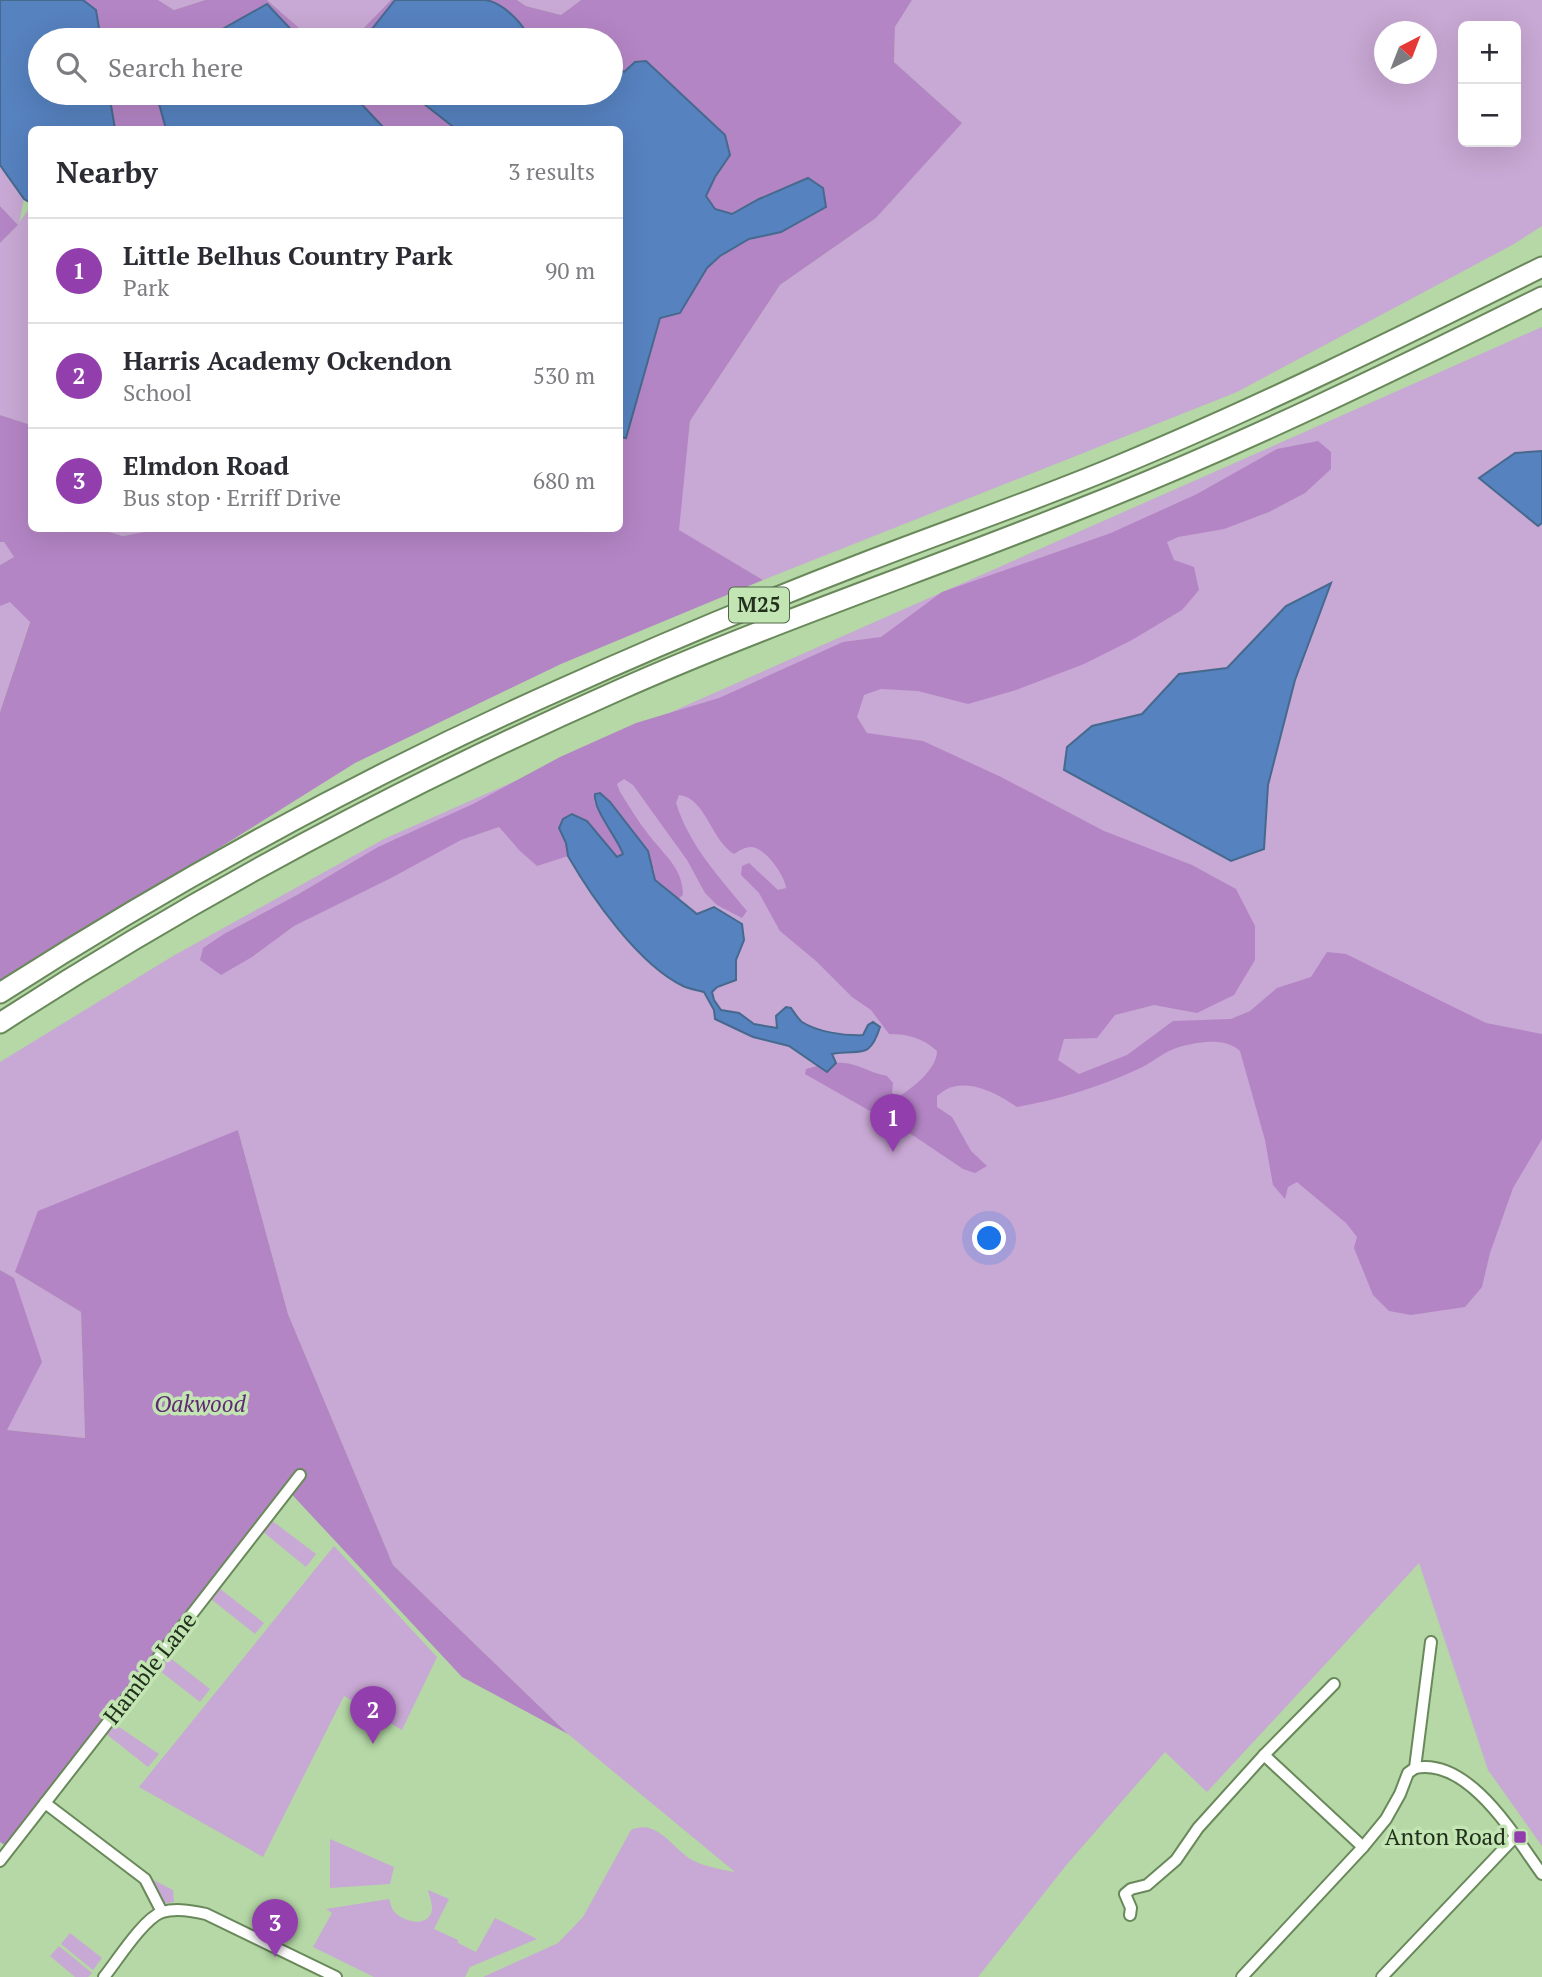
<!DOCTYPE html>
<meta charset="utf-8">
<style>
:root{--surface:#fff;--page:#f7f7f7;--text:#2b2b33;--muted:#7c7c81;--line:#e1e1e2;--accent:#923fad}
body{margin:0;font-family:"PT Serif",serif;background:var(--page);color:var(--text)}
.controls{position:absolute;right:21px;top:21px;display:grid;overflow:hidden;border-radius:10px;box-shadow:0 7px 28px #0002}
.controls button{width:63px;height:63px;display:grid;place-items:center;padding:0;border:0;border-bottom:2px solid var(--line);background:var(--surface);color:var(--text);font:35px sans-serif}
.compass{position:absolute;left:1374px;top:21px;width:63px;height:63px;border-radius:50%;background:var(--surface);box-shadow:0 7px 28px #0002;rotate:42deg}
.you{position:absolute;left:990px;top:1239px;width:24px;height:24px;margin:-18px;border:5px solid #fff;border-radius:50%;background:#1a73e8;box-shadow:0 0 0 10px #1a73e833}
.badge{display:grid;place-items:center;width:46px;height:46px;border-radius:50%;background:var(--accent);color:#fff;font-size:23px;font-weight:700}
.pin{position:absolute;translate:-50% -58px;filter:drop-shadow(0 2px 4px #0008)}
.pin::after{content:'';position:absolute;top:37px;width:24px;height:21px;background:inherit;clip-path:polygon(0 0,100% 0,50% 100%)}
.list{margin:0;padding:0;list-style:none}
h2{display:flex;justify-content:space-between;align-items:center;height:91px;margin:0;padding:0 28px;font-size:30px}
h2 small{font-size:23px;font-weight:400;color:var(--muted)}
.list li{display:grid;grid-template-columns:46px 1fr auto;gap:21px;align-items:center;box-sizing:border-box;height:105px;padding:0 28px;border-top:2px solid var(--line)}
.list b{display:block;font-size:26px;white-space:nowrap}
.list p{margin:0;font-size:23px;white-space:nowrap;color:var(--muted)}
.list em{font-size:23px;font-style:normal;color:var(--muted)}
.icon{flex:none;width:38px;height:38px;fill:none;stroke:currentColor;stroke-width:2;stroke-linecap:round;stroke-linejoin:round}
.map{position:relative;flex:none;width:1542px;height:1977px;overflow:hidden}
.search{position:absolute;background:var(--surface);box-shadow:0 7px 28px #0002;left:28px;top:28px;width:595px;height:77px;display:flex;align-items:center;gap:18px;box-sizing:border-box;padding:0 24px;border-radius:38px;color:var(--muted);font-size:26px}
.panel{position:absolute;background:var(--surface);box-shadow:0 7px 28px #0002;left:28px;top:126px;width:595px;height:406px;border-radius:10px}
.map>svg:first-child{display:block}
.green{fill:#c8a8d4;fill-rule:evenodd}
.forest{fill:#b485c5}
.water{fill:#5682bf;stroke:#46698e;stroke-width:2}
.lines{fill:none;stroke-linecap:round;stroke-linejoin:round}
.minor-casing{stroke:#69895b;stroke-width:14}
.motorway-casing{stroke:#69895b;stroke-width:23}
.minor{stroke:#fff;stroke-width:10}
.motorway{stroke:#fff;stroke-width:19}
.poi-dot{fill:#923fad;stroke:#c2e5b3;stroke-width:2.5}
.labels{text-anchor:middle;stroke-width:7;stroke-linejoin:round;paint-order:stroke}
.shield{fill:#c2e5b3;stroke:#516649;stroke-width:2}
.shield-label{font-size:21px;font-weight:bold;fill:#212f1c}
.park-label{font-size:23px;font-style:italic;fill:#622875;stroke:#c2e5b3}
.street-label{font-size:23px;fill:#212f1c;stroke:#c2e5b3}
.poi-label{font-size:23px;fill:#212f1c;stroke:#c2e5b3;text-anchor:end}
</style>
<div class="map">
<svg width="1542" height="1977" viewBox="0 0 1542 1977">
<rect width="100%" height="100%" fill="#b5d8a6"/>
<g class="green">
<polygon points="158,0 205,0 174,10"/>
<polygon points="267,0 391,0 352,40 313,40"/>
<polygon points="517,0 581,0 561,15 526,6"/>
<path d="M912 0H1542V226L1514 244 1237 392 763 580 678 530 690 421 780 285 876 218 961 122 894 62 895 27ZM1463 26H1516V142H1463ZM1384 32H1426V74H1384Z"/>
<polygon points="0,165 24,199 19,223 28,210 31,213 31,425 0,415 0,243 18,225 0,206"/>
<path d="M1542 327V1846L1488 1770 1419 1563 1207 1792 1165 1752 1068 1863 978 1977H483L558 1943 583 1917 631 1830C657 1818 672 1848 692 1860 703 1866 723 1870 735 1872L568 1734 393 1565 288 1314 238 1130 15 1272 81 1312 85 1438 6 1430 14 1278 0 1270V1062L173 956 384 839Z"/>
<polygon points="99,529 167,529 123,536"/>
<polygon points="0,542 4,542 14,557 0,565"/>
<polygon points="10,601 30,621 0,712 0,606"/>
<polygon points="271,1520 316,1554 306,1567 262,1531"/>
<polygon points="334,1546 437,1657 402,1730 344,1696 263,1857 139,1787"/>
<polygon points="219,1588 264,1623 255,1634 211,1599"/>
<polygon points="165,1654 210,1689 200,1702 155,1667"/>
<polygon points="113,1723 159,1754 148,1767 105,1733"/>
<polygon points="330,1839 394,1867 390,1884 330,1888"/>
<polygon points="151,1879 173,1890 174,1902 162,1904"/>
<path d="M428 1890 449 1899 434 1929 458 1940V1943L476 1952 495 1918 537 1939 470 1967 465 1977H374L313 1947 332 1913 326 1909 389 1899C391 1903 391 1907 393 1910 402 1923 432 1929 432 1907 432 1902 429 1895 428 1890Z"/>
<polygon points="70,1933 102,1958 93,1970 61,1944"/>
<polygon points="59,1946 92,1973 88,1977 75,1977 50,1956"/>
</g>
<g class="forest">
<polygon points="83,0 158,0 174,10 205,0 267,0 313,40 301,40 266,4 203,40 101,40 96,10"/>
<polygon points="391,0 395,0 368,33 370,40 352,40"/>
<path d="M488 0H517L526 6 561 15 581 0H912L895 27 894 62 962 123 876 218 780 285 690 421 679 530 763 580 561 664 355 763 0 985V712L30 622 10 602 0 606V565L14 557 4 542H0V415L31 425 32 528 99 529 123 536 167 528H620V437H626L660 317 694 287 707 268 720 256 749 239 781 232 826 207 808 178 759 199 732 214 715 209 706 196 715 177 730 155C704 122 678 89 646 61L624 72 611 63V40H529C524 21 504 10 488 0Z"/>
<polygon points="109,93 156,93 166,129 115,129"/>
<polygon points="351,93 410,93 456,129 385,129"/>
<polygon points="0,206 18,225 0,243"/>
<path d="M1318 441 1331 452V469L1305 493 1269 512 1224 529 1178 537 1167 542 1174 560 1194 567 1199 590 1182 610 1132 640 1084 664 1016 690 968 704 918 691 881 689 864 695 857 717 867 733 923 741 1001 777 1104 831 1192 865 1236 889 1255 926V960L1234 995 1197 1013 1154 1005 1115 1015 1097 1038 1064 1039 1058 1060 1079 1074 1127 1055 1173 1021 1231 1019 1250 1011 1277 988 1311 977 1327 952 1346 954 1486 1023 1542 1034V1139L1513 1188 1490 1253 1482 1287 1465 1307 1411 1315 1389 1311 1373 1295 1354 1248 1357 1237 1346 1223 1297 1182 1288 1187 1285 1199 1273 1185 1265 1140 1240 1051C1224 1037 1199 1042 1179 1047 1164 1051 1151 1064 1136 1070 1099 1087 1057 1100 1017 1107 999 1095 975 1081 952 1087 947 1088 941 1093 937 1096V1107L952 1117 971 1151 987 1166 975 1173 963 1169 914 1136 805 1074 806 1069 817 1066 827 1072 836 1063C856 1061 868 1073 887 1076L893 1083 892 1093 898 1097C913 1088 937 1069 937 1051 923 1038 908 1034 889 1034L871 1010 852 997 816 961 780 931 759 893 741 875 742 866 749 863 778 890 786 888C785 876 768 853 756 848 747 845 741 850 734 854 710 839 706 798 679 795L676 803C689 845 719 877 747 911L742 918 717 905 705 893 687 860 633 785 624 779 617 784 620 792C629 806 638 821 648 834 664 855 683 868 683 895L678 899 655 880 654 870 610 802 600 793 595 794 594 802 624 854 617 857 587 821 559 828 566 843 568 856 537 866 520 851 499 827 461 840 391 878 294 926 252 957 221 975 200 960 203 948 224 934 297 895 378 847 473 804 560 757 636 723 719 698 843 642 881 637 942 592 1111 533 1197 494 1277 449Z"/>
<polygon points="238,1130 288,1314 393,1565 568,1734 462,1677 284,1486 6,1846 0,1842 0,1270 14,1278 42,1362 7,1430 85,1438 81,1312 15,1272 38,1211"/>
</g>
<g class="water">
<polygon points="0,0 83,0 96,10 101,40 40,40 40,93 109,93 115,129 32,130 31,203 24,199 0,165"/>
<path d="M395 0C421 0 460 0 485 0 502 2 525 24 529 40H370L368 34Z"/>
<polygon points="267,4 301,40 203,40"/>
<polygon points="646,61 725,135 730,155 715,177 706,196 715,209 732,214 759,199 808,178 823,188 826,207 781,232 749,239 720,256 707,268 680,313 660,318 626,438 620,437 620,130 456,129 410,93 611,93 611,63 624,72 635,62"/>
<polygon points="156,93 351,93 385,129 166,129"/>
<polygon points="1542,451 1542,523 1538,526 1479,478 1515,453"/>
<polygon points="1331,583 1295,680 1268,785 1264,849 1231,861 1064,770 1067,747 1092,726 1142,714 1179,674 1227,668 1286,606"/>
<path d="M600 793 610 802 648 851 655 880 697 914 714 907 742 924 744 940 736 960V980L717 987 712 992 714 1000 721 1010 739 1013 754 1024 777 1028 776 1016 786 1007 791 1008C794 1012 798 1019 802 1022 817 1032 845 1036 863 1035L868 1025 873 1022 880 1027C869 1062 859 1048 832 1054L836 1063 827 1072 789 1046 753 1037 715 1019 714 1010 704 992C697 990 689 989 683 986 639 965 592 898 568 856L566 843 559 828 563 819 572 814 587 821 617 857 623 854C617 837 593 810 595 794Z"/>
</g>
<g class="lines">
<g class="minor-casing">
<g id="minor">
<polyline points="1264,1755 1363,1847"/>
<path d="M1415 1768C1469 1757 1515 1837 1542 1874"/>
<polyline points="45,1803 145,1879 162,1912"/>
<polyline points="0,1861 300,1475"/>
<polyline points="1130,1915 1131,1908 1125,1894 1131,1889 1147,1885 1176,1860 1198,1828 1264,1755 1334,1684"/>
<path d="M104 1977C117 1961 143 1919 162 1912 177 1908 192 1911 206 1914L336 1977"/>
<polyline points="1242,1977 1363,1847 1386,1819 1400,1794 1408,1773 1415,1768 1431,1642"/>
<polyline points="1382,1977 1515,1837"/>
</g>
</g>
<g class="motorway-casing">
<g id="motorway">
<path d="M0 993C178 879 364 777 557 691 659 645 762 602 866 562 949 530 1033 501 1115 467 1260 407 1401 337 1542 267"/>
<path d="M0 1023C197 895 404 785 619 690 770 623 928 570 1082 508 1239 446 1391 372 1542 297"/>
</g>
</g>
<use href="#minor" class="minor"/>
<use href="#motorway" class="motorway"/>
</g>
<rect class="poi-dot" x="1513" y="1830" width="14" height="14" rx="3.5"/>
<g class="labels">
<rect class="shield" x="729" y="587.5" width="60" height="35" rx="5"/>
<g class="shield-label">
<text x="759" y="612">M25</text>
</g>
<g class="park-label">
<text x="200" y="1412">Oakwood</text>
</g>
<g class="street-label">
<text transform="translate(150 1668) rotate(-52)" y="8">Hamble Lane</text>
</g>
<g class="poi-label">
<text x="1506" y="1845">Anton Road</text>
</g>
</g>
</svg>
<div class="controls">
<button>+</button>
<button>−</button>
</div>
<svg class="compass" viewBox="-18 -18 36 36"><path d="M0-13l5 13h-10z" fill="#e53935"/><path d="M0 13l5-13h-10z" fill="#7c7c81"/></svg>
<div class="you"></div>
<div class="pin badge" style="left:893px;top:1152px">1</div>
<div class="pin badge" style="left:373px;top:1744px">2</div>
<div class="pin badge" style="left:275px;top:1957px">3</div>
<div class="search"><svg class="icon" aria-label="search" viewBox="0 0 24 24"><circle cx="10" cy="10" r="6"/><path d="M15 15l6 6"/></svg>Search here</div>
<section class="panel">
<h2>Nearby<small>3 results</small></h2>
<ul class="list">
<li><span class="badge">1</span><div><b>Little Belhus Country Park</b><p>Park</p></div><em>90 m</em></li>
<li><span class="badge">2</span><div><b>Harris Academy Ockendon</b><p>School</p></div><em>530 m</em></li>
<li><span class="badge">3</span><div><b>Elmdon Road</b><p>Bus stop · Erriff Drive</p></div><em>680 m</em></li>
</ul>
</section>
</div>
